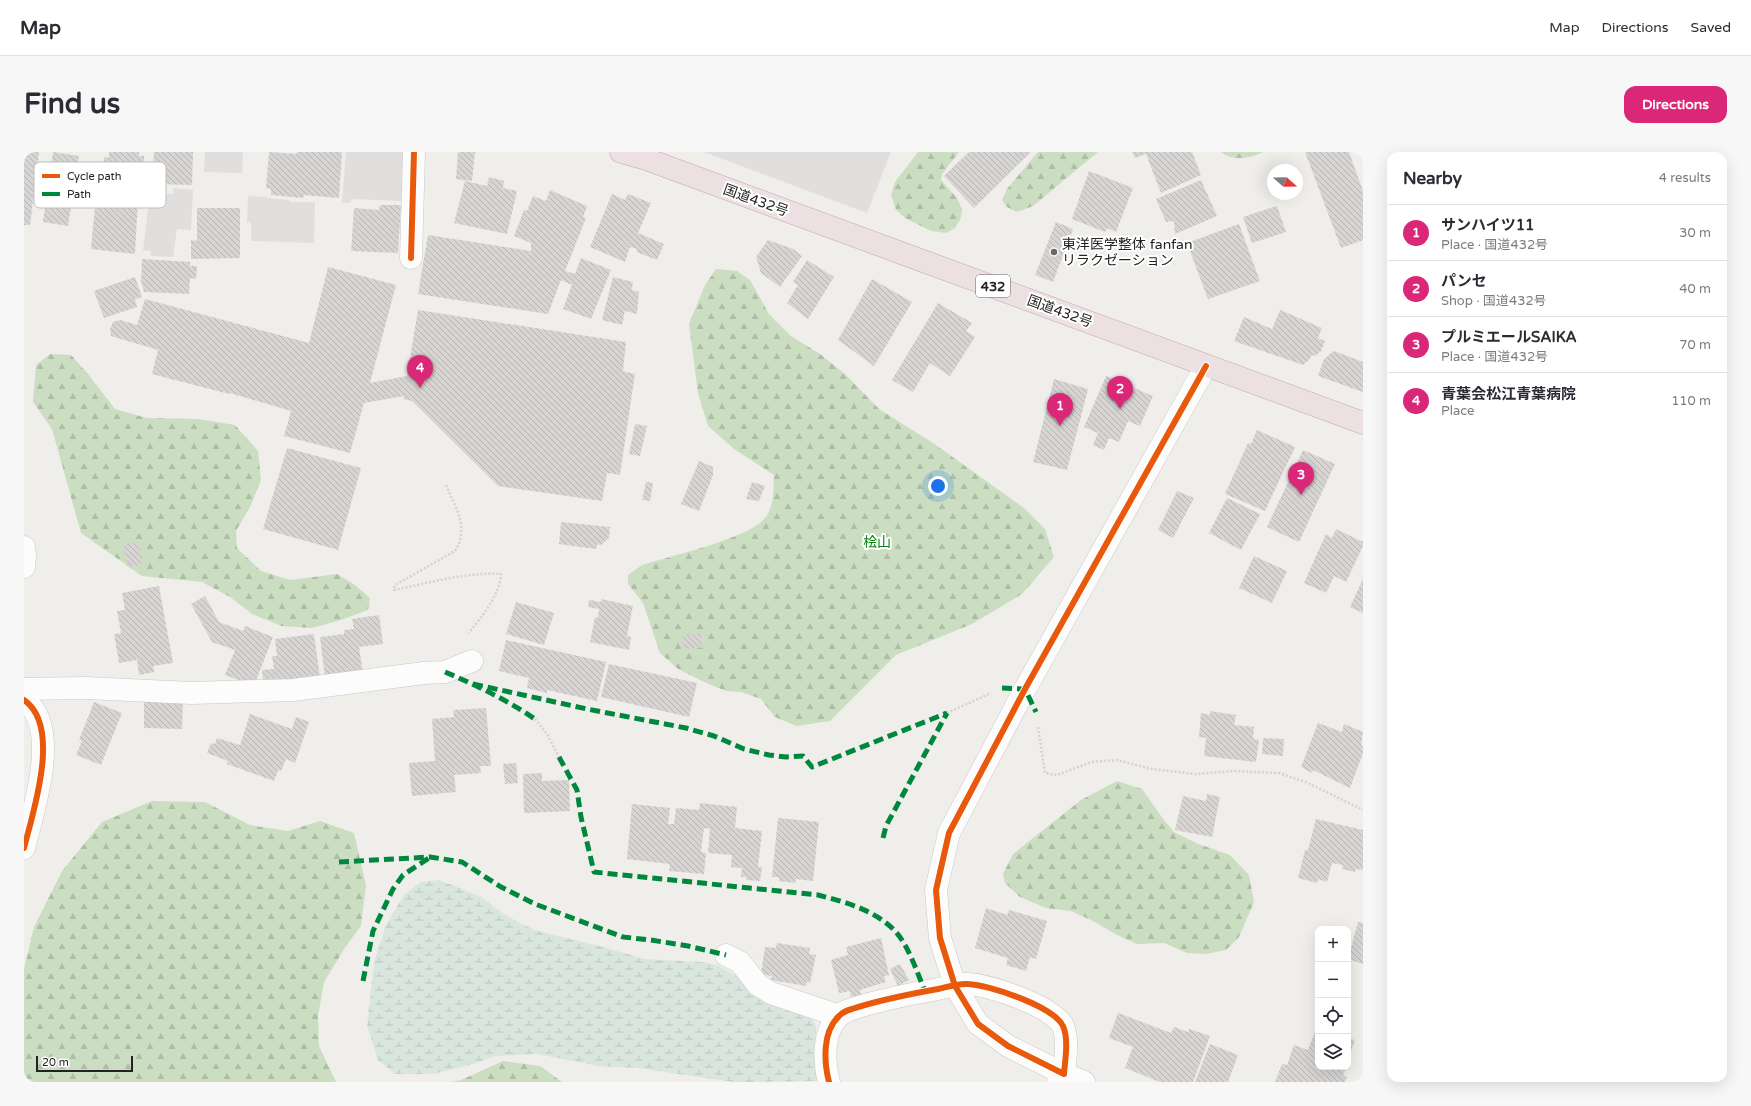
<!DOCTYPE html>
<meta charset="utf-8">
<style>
:root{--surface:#fff;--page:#f7f7f7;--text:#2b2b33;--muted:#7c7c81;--line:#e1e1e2;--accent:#db2777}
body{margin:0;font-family:"Varela Round","Noto Sans JP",sans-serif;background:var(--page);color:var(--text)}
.controls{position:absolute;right:12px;bottom:12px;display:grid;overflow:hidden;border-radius:8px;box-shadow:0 4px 16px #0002}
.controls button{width:36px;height:36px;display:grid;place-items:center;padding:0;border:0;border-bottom:1px solid var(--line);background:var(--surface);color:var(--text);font:20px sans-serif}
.compass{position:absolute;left:1243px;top:12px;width:36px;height:36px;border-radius:50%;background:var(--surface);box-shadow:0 4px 16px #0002;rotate:110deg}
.scale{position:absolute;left:12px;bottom:10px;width:97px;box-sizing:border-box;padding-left:4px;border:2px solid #222;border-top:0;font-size:11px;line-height:14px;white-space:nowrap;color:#222;-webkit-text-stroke:3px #fff;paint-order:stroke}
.you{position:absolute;left:914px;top:334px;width:14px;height:14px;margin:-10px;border:3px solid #fff;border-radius:50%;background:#1a73e8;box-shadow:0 0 0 6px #1a73e833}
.badge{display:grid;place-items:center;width:26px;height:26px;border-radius:50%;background:var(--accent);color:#fff;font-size:13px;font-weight:700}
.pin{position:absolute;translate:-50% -33px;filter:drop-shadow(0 1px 2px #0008)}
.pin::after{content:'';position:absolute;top:21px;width:14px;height:12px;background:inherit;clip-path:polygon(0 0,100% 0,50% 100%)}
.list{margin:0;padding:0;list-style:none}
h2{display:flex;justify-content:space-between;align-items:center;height:52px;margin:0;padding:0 16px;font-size:17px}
h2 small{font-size:13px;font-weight:400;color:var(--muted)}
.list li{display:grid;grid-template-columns:26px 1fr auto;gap:12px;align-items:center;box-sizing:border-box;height:56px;padding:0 16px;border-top:1px solid var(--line)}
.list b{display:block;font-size:15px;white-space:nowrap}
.list p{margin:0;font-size:13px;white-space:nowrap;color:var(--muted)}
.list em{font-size:13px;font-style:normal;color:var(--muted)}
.icon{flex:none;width:22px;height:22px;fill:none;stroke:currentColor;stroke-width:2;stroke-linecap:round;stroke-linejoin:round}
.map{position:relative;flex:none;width:1339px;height:930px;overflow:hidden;border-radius:12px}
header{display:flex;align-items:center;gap:24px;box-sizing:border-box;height:56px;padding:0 20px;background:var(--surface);border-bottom:1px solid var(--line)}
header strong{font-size:19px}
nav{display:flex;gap:22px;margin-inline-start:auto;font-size:14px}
.intro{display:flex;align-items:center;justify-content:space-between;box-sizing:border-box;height:96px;padding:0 24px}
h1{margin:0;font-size:28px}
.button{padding:10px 18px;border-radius:12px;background:var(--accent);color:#fff;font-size:14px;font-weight:700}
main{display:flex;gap:24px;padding:0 24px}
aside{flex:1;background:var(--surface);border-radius:12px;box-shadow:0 4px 16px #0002}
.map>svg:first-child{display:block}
.forest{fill:url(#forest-firs)}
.wetland{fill:url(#wetland-marsh)}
.parking{fill:#e0dfde}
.building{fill:url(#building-back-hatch)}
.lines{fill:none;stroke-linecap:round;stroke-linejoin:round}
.minor-casing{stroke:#c9c8c7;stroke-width:23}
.highway-casing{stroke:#c5a2ac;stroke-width:23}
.path{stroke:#dccecd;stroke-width:2.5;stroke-dasharray:2 2;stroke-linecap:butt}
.minor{stroke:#fdfcfc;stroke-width:22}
.highway{stroke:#ece0e2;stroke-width:22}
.quiet{stroke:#00873e;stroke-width:5;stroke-dasharray:10 5;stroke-linecap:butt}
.cycleway-casing{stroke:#fff;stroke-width:8}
.cycleway{stroke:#e8590c;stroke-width:6}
.poi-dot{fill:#6a6968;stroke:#fff;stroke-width:1.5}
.labels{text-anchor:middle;stroke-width:4;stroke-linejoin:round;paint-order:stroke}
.shield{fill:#fff;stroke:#646464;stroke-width:1}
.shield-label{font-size:13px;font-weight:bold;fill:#222}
.street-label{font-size:14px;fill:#222;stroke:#fff}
.poi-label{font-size:14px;fill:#222;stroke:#fff;text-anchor:start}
.park-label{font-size:14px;fill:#0c8416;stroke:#fff}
.key{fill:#fff;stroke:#bdbdbd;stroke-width:1}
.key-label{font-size:11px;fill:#222}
</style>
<header>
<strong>Map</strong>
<nav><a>Map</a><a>Directions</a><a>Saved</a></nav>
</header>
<div class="intro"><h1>Find us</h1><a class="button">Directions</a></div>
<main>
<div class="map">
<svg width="1339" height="930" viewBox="0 0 1339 930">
<defs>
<pattern id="forest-firs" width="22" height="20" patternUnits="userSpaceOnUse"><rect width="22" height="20" fill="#cbdec1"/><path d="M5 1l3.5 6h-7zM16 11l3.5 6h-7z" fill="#aebea6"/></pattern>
<pattern id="wetland-marsh" width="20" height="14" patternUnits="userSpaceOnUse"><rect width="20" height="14" fill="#d9e6de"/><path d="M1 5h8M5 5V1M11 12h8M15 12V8" fill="none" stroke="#bac5be"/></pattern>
<pattern id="building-back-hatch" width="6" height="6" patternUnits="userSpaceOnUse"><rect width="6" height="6" fill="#d7d4d2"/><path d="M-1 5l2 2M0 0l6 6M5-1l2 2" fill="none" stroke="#b8b6b4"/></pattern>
</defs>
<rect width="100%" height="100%" fill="#f0eeeb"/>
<g class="forest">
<polygon points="894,0 935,0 918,22 917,28 933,46 938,57 937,66 931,76 922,81 907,79 881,66 872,58 867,43 871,30"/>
<polygon points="1014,0 1074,0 1009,54 993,60 983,55 978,48 983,37"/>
<path d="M1197 0H1239C1226 7 1208 9 1197 0Z"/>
<path d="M692 117 713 119 726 128 745 162 767 184 796 202 822 223 855 257 909 291 1000 356 1021 377 1030 405 998 442 948 472 872 503 806 569 772 574 751 565 737 547 717 540 702 539 680 530 654 517 636 501 619 451 604 432V423L618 413C647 404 722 387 740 367 751 355 749 337 750 323L710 297 684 274 674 241 665 172 681 133Z"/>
<polygon points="26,202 47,203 64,222 91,257 123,266 175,267 211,273 234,299 237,328 226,355 212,379 213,396 237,419 266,428 313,422 331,433 346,446 344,458 317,468 288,476 257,474 228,462 206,445 178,430 118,424 57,381 28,277 9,250 12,213"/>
<polygon points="1093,629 1118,637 1140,668 1150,680 1172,691 1206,703 1225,723 1230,750 1215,785 1202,798 1182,802 1163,801 1140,791 1113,792 1093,783 1071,770 1047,759 1022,756 996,745 981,731 979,722 989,702 1057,648"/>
<polygon points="128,649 181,650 226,673 264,679 296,669 330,681 342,733 337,774 322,794 300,830 294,864 295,894 312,930 0,930 0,817 10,775 38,719 78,670"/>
<polygon points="479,909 516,914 538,930 427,930 437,928"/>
</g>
<polygon class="wetland" points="415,728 456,744 483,764 510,778 580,795 620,807 680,810 695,814 716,826 725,841 735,847 774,860 787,866 792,874 794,929 709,930 614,916 574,914 513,902 472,904 446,913 409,922 371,922 354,908 343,874 350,810 362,773 380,743 397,730"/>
<g class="parking">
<polygon points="181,0 219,0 218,21 180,20"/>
<polygon points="322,0 380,0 377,49 327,47 326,51 318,51"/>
<polygon points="680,0 867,0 843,61"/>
<polygon points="149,36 169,38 167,78 153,77 149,105 127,104 127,99 119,98 126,41 149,42"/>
<polygon points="224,44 243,45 243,46 265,48 265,50 291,50 290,91 227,89 227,70 223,70"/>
</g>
<g class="building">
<polygon points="0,0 15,0 6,73 0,73"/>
<polygon points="29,0 55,4 44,74 19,70"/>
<polygon points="85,0 115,0 115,4 120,4 120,14 124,15 124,37 79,34 80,5 85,6"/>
<polygon points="130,0 169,0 168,33 128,32"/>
<polygon points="245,0 273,2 273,0 318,0 315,46 280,43 279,46 247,43 247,37 242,36"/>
<polygon points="434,0 451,0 448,29 432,27"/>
<polygon points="945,0 1007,0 950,56 920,24"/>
<polygon points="1108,0 1168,0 1177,23 1137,41 1122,2 1111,6"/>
<polygon points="1281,0 1325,0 1339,39 1339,88 1317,96"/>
<polygon points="1065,19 1109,36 1092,80 1083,76 1081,80 1048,67"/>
<polygon points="465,25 480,29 479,36 493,39 483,82 430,71 441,29 463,34"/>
<polygon points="1177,28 1193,64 1151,82 1150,69 1142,70 1132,47"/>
<polygon points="526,38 563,54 559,65 562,66 541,119 551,122 557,106 587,118 567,167 539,157 548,133 537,128 524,162 394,142 404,83 507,99 507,91 490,84 500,58 503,59 509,44 522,49"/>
<polygon points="588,42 601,48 604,42 627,51 614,81 640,92 633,108 613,100 613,97 606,95 601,110 566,95"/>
<polygon points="72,44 114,47 111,102 67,97"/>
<polygon points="356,53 377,53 374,101 327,99 330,56 355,58"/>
<polygon points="1253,54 1262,80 1228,91 1219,65"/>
<polygon points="173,56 216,56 216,106 167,107 167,88 173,89"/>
<polygon points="1032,70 1049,77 1029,130 1011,123"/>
<polygon points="1215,72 1236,129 1184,147 1163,91"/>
<polygon points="744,88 769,97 778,104 756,135 737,121 732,105"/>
<polygon points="118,107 166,110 166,114 173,114 172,127 166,126 165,142 120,140 117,129"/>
<polygon points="783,108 810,125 784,167 763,151 774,133 769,130"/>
<polygon points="304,115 372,133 346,231 383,224 394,158 602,190 599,219 611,222 596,323 583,321 578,349 474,334 388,249 379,247 380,244 340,251 326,301 260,284 267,259 206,241 205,242 128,222 134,198 87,184 86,177 89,170 96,168 113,173 121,147 285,191"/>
<polygon points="111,125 118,145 111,147 113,155 80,166 70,139"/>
<polygon points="589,125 609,130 608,138 615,140 613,162 601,159 598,173 578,168"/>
<polygon points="848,127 888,150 850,214 814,188"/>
<polygon points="914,151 948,171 942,179 951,185 926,224 906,211 889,240 868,228"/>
<polygon points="1256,158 1298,176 1294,186 1301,189 1297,199 1291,204 1288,203 1285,208 1279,213 1210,189 1220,165 1248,177"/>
<polygon points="1310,199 1339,210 1339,240 1294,224 1300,207"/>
<polygon points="1082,224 1129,244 1116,274 1104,269 1095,290 1085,286 1080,298 1069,293 1074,281 1060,275"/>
<polygon points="1030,227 1064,237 1043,318 1009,310"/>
<polygon points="611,272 623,274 616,304 605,302"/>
<polygon points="1233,278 1271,295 1241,359 1201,342 1224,291 1227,292"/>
<polygon points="263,296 337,316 314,398 239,377"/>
<polygon points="1279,298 1311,312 1275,390 1243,375"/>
<polygon points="675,309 689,315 689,323 675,359 657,352"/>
<polygon points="622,330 629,331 626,349 618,348"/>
<polygon points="728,330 741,334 735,349 722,347"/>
<polygon points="1153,339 1170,346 1149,386 1134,378"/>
<polygon points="1203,346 1236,362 1217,398 1185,381"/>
<polygon points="537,370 586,375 585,386 577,393 573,392 573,396 571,397 535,392"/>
<polygon points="1312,377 1339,390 1339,394 1322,430 1310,424 1302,441 1280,431 1302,382 1308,386"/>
<polygon points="114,390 118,412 104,415 99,394"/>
<polygon points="1230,404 1263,419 1248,451 1215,436"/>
<polygon points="1339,427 1339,461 1326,455"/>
<polygon points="135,434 149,511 129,514 130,520 115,523 113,508 95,511 90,482 97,481 93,459 101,458 98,441"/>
<polygon points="181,444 195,470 219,479 221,474 249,485 230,534 201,523 211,498 188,490 167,452"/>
<polygon points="577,447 609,454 603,484 607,485 605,498 566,490 571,465 574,466 575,457 564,455 565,448 577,450"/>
<polygon points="492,450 530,461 520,493 482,482"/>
<polygon points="355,463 359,492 335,495 339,521 301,526 296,485 320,482 320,478 330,477 328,467"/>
<polygon points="677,481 678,496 660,497 659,483"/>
<polygon points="290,482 296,526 240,533 238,518 250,517 248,504 253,504 251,487"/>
<polygon points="482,488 582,510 573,549 523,538 523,541 503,536 505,526 475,519"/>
<polygon points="585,512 673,531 665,565 577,545"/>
<polygon points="120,549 159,550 158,577 120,576"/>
<polygon points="70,550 98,561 77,613 52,603 58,589 55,588"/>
<polygon points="462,556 467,614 456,614 457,621 430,623 432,640 388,644 385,611 411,609 408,567 430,565 429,558"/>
<polygon points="1186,559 1212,563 1210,573 1230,575 1229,587 1235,588 1232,610 1180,604 1182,586 1175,585 1177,561 1186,563"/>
<polygon points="226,562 268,577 272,565 285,570 271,611 262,607 257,619 254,618 250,629 203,612 204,609 183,601 187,591 191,592 193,586 216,593"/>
<polygon points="1294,571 1318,580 1320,572 1339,580 1337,593 1339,594 1339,601 1326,636 1289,618 1288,621 1277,615"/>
<polygon points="1239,586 1260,587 1259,604 1238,602"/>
<polygon points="492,611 494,631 481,632 479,612"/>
<polygon points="518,621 518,629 545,628 546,659 500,661 499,622"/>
<polygon points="1183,642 1196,645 1188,685 1151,678 1159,644 1182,649"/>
<polygon points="676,651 713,655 711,676 738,679 734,715 738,715 736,729 722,728 722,725 717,725 718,716 707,715 708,703 684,701 686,677 680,676 677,700 682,701 680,722 645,719 646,712 603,707 608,652 646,656 644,672 650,672 652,656 675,658"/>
<polygon points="754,666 795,670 789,729 772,727 771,731 755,729 755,725 748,725"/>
<polygon points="1292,667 1339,678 1339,718 1332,717 1331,720 1318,717 1319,713 1308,711 1303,730 1294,727 1293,731 1274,726 1281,698 1284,698"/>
<polygon points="962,756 983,763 985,758 1023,769 1012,807 1006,805 1002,819 982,813 984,806 951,796"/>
<polygon points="1334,770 1339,771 1339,812 1324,807"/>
<polygon points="857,786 865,823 860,824 862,830 836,838 837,843 827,845 826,839 815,841 807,808 824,803 822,795"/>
<polygon points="753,791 786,796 785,802 792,803 786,831 783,830 782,834 747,828 748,824 737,822 741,795 752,796"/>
<polygon points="876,812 885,828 874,834 866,817"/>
<polygon points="1094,861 1147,881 1150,875 1164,880 1165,877 1186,884 1169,930 1136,930 1101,916 1109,895 1085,886"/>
<polygon points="1293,875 1294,875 1294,915 1322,915 1319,924 1323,925 1321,930 1251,930 1258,912 1263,913 1270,893 1284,898"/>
<polygon points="1324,886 1331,888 1324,908"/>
<polygon points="1186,892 1214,903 1204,930 1171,930"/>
</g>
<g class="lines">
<g class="minor-casing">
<g id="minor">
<polyline points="387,106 390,0"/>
<polyline points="0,395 1,403 0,415"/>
<polyline points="0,537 62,536 168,541 269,538 400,521 421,520 448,509"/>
<path d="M0 548C38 574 9 660 0 696"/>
<polyline points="702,803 716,810 734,833 747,841 815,864"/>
<path d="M805 930C800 910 798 880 815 864 818 861 824 858 828 857 855 848 886 842 914 837 923 835 934 831 944 832 965 833 1029 854 1039 874 1045 888 1041 908 1040 922L984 894 954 872 931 834 916 786 912 738 925 681 1001 537 1182 214"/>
<polyline points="1034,930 1040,922 1060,930"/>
</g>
</g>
<g class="highway-casing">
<polyline id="highway" points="597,0 622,7 1339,271"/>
</g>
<g class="path">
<path d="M422 333C431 355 446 376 431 399L371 433 370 438C405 431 441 420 477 422 476 444 457 465 445 481"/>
<polyline points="923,561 967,541"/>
<polyline points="511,567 523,582 535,605"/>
<polyline points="1014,575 1021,621 1033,623 1067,610 1093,608 1128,617 1171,622 1210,619 1255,621 1284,631 1339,658"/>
</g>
<use href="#minor" class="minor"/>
<use href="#highway" class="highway"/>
<g class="quiet">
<path d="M421 520C452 533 483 548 511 567"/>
<polyline points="449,532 563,557 662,576 690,584 720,597 745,603 762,605 779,604 788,615 923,561"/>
<polyline points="978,536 1001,537 1012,560"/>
<path d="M535 605 553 638 557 665 570 720 794 743C821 750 851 758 871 779 885 794 893 821 901 839"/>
<polyline points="859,686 862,674 923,561"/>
<polyline points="315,710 406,705 438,710 477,735 511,752 599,785 627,788 664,794 702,803"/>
<polyline points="339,829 349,779 369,737 379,723 405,706"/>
</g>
<g class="cycleway-casing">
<g id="cycleway">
<polyline points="387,106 390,0"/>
<path d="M0 548C38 574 9 660 0 696"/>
<path d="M805 930C800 910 798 880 815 864 818 861 824 858 828 857 855 848 886 842 914 837 923 835 934 831 944 832 965 833 1029 854 1039 874 1045 888 1041 908 1040 922L984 894 954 872 931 834 916 786 912 738 925 681 1001 537 1182 214"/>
</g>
</g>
<use href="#cycleway" class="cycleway"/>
</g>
<circle class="poi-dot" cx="1030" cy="100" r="4"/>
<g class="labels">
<rect class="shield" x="952" y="123" width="34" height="22" rx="3"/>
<g class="shield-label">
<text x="969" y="139">432</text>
</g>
<g class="street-label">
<text transform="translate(732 48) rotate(20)" y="5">国道432号</text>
<text transform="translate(1036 159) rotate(20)" y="5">国道432号</text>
</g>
<g class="poi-label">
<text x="1038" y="97">東洋医学整体 fanfan<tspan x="1038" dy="16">リラクゼーション</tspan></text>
</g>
<g class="park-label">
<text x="853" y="395">桧山</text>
</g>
</g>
<rect x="10" y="10" width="132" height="46" rx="6" class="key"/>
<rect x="18" y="22" width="18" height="4" fill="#e8590c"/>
<rect x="18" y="40" width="18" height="4" fill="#00873e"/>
<g class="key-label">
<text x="43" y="28">Cycle path</text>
<text x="43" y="46">Path</text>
</g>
</svg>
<div class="controls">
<button>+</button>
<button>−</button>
<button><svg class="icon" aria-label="locate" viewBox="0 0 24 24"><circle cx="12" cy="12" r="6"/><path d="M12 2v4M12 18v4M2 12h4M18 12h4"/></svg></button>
<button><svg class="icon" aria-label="layers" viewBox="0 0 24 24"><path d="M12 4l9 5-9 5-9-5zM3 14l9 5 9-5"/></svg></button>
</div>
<svg class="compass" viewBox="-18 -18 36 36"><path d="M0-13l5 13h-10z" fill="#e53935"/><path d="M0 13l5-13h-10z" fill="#7c7c81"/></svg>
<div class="scale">20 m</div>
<div class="you"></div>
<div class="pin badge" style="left:1036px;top:274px">1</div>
<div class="pin badge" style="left:1096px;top:257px">2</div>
<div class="pin badge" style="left:1277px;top:343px">3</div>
<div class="pin badge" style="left:396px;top:236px">4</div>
</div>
<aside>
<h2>Nearby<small>4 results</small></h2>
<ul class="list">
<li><span class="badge">1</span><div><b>サンハイツ11</b><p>Place · 国道432号</p></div><em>30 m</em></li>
<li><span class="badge">2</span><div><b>パンセ</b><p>Shop · 国道432号</p></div><em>40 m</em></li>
<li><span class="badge">3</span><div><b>プルミエールSAIKA</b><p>Place · 国道432号</p></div><em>70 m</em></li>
<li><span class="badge">4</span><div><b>青葉会松江青葉病院</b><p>Place</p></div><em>110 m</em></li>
</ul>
</aside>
</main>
